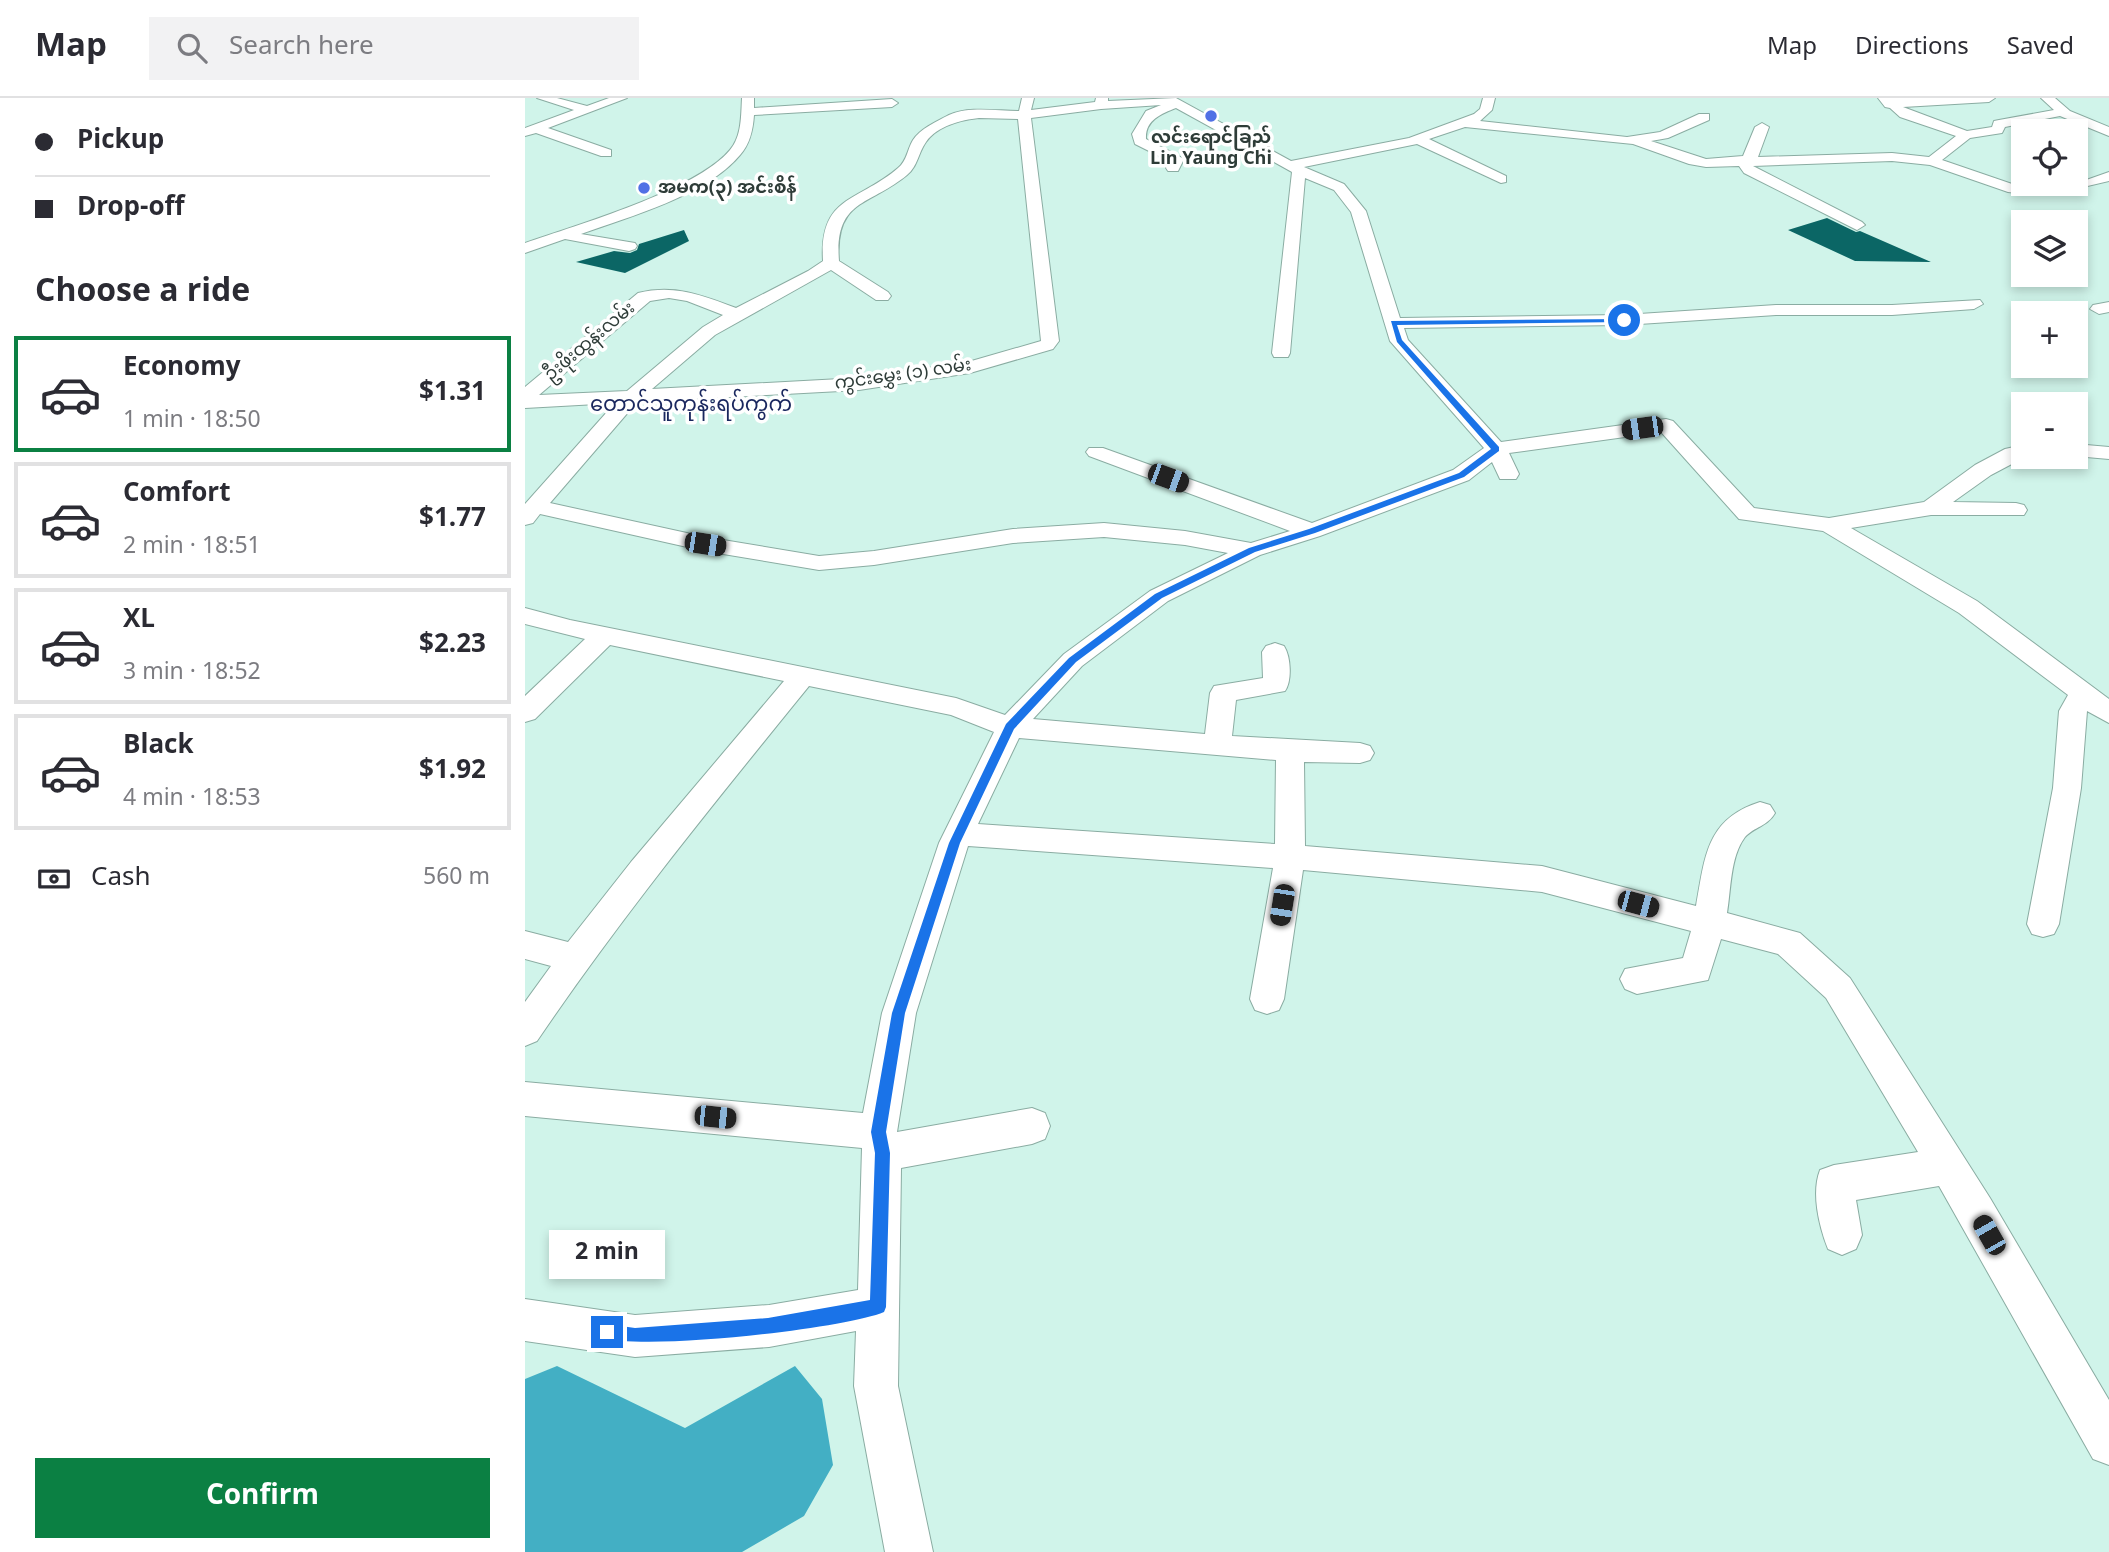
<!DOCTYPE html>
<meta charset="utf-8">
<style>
:root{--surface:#fff;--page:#f2f2f3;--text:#2b2b33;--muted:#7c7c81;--line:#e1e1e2;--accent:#0b8043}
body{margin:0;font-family:Georgia,"Noto Sans Myanmar",serif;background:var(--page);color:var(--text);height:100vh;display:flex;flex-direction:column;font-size:26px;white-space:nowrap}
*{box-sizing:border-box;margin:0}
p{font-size:23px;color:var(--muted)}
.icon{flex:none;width:38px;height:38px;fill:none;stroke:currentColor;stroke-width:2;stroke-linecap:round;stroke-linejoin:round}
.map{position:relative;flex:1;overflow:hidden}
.side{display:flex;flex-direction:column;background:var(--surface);width:525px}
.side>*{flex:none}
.top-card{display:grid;align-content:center;height:154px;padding:0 35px;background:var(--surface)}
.tools{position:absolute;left:1486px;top:21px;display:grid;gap:14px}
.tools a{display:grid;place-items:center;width:77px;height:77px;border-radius:0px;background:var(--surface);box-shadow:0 4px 10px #0003;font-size:35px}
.end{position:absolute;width:32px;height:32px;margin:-16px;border:9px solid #1a73e8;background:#fff;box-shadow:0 0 0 4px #fff}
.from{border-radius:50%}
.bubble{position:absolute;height:49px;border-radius:0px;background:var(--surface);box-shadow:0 4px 10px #0003;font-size:23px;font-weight:700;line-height:49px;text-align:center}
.car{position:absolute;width:21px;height:42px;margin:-21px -10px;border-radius:9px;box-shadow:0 0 5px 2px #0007;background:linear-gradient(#222 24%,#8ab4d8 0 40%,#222 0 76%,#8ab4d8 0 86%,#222 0)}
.top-card b{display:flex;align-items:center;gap:24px;height:66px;font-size:26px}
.top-card b+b{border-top:2px solid var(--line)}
.top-card i{width:18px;height:18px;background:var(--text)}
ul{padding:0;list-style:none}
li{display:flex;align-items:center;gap:21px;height:116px;margin:0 14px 10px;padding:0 21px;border:4px solid var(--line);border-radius:0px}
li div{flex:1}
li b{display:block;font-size:26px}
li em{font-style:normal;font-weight:700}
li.on{border-color:var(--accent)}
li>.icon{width:63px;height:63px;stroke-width:1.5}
h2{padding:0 35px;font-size:32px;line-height:84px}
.pay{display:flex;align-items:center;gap:18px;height:77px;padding:0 35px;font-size:26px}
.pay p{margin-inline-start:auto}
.primary-button{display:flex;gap:14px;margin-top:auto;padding:14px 35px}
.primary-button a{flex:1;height:80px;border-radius:0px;background:var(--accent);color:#fff;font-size:28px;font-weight:700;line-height:80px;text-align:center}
header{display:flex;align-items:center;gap:42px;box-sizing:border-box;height:98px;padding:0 35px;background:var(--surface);border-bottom:2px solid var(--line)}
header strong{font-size:33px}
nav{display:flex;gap:38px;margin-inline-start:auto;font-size:24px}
.search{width:490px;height:63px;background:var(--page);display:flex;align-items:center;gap:18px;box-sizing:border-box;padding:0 24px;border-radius:0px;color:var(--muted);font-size:26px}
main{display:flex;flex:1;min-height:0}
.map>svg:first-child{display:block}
.water{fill:#43afc4}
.building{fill:#0b6665}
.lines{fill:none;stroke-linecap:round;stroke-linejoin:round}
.minor-casing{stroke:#8aaca2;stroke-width:2}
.minor{fill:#fff;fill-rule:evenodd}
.route{fill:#1a73e8}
.poi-dot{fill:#5170e5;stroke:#fff;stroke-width:2.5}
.labels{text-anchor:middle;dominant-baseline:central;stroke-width:7;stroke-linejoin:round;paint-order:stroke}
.far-poi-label{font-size:18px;font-weight:bold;fill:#2e3c38;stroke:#fff}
.far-street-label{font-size:18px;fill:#2e3c38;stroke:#fff}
.far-quarter-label{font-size:21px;fill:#19275e;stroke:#fff}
</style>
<header>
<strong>Map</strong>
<div class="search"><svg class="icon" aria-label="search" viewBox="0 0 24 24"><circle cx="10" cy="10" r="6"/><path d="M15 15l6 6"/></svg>Search here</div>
<nav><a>Map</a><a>Directions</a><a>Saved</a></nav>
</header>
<main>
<section class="side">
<div class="top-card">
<b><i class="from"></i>Pickup</b>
<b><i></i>Drop-off</b>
</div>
<h2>Choose a ride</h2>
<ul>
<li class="on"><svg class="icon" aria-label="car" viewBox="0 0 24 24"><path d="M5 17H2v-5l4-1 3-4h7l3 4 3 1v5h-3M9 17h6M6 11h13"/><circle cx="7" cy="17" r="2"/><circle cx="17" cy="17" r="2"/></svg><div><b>Economy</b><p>1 min · 18:50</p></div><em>$1.31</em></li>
<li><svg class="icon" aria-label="car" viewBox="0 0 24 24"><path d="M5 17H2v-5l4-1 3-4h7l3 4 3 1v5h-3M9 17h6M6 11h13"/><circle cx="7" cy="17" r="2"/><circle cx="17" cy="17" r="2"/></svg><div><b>Comfort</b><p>2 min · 18:51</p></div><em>$1.77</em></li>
<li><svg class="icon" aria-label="car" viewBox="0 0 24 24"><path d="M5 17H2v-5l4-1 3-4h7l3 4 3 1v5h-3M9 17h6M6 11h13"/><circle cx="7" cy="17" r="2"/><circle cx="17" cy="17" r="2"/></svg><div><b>XL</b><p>3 min · 18:52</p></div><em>$2.23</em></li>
<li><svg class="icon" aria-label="car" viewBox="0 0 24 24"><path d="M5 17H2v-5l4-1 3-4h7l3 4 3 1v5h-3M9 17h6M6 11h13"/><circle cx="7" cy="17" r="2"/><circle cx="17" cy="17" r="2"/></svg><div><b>Black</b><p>4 min · 18:53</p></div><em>$1.92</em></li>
</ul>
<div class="pay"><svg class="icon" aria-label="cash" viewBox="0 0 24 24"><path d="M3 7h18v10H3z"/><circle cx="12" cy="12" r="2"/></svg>Cash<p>560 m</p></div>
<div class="primary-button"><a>Confirm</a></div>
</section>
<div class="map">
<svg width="1584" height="1454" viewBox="0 0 1584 1454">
<rect width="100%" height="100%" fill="#d0f4ea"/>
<path class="water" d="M32 1268 160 1330 270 1268 297 1301 308 1367 279 1418 217 1454H0V1281Z"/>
<g class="building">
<path d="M1302 120 1331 134 1335 133 1406 164 1330 163 1263 132Z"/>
<path d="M159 132 164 143 100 175 51 164 89 153 105 155 112 152 114 146Z"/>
</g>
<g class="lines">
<defs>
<g id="minor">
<path d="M12 0H32L62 8 84 0H102L23 30 86 52V58H76L11 35 0 38V30L49 12Z"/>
<path d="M217 0H229V10L367 1 373 5 367 9 229 17C228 32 225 46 215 57 182 97 104 119 56 136L110 145 112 148 110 151 104 153 40 141 0 155V145C52 127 172 92 205 52 217 38 216 17 217 0Z"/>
<path d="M497 0H509L506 12 570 4 571 0H583V3L651 0 766 63 884 40 949 16 955 11 958 0H970L967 12 955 23 1102 39 1135 34 1174 16H1184V22L1143 40 1126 43 1181 61 1218 58 1230 29 1237 25 1244 29 1233 59 1367 55 1404 59 1431 38 1375 19 1365 10 1360 9 1353 0H1470L1464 4 1378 9 1442 33 1467 29 1469 23 1474 22 1529 12 1516 0H1530L1545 13 1584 29V38L1535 18 1480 29 1477 35 1445 40 1417 62 1490 87 1550 86 1584 74V83L1537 94 1500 96 1483 94 1405 67 1367 63 1228 68 1337 124 1340 127 1332 132 1219 75 1214 68 1181 69 1164 66 1108 46 940 29 904 41 981 78V84L976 85 892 46 779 69 819 86 841 113 875 220 1099 217 1251 207H1367L1455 202 1458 206 1449 211 1367 217H1251L1099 227 879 230 883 242 976 344 1141 321 1148 323 1229 410 1304 420 1399 404 1450 367 1480 351 1498 347 1500 359 1466 377 1428 404 1491 405 1499 407 1502 412 1499 417H1406L1326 430 1452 503 1584 601V625L1562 613 1556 690 1534 826 1529 836 1518 839 1507 836 1502 826 1528 690 1534 613 1543 597 1434 515 1298 433 1214 421 1136 334 984 355 994 376 991 381H975L967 364 944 382 795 438 735 457 643 503 557 568 508 621 680 636 685 595 689 588 738 580 737 554 741 548 750 545 759 548C766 559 767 583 760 593L711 602 707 638 835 645 845 648 849 655 845 662 835 665 779 664 780 748 1017 768 1171 808C1180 759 1181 721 1235 704L1245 707 1250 715C1243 728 1229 729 1220 739 1205 759 1206 792 1202 815L1275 835 1325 880 1465 1100 1584 1302V1367L1568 1361 1414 1088 1331 1102 1337 1137 1331 1151 1317 1157 1303 1151C1294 1128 1286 1095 1295 1072L1309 1067 1393 1054 1301 900 1253 856 1196 841 1183 882 1112 896 1100 891 1095 881 1100 871 1158 860 1166 833 1017 794 778 772 759 901 754 912 742 916 730 912 725 901 748 770 443 748 391 915 372 1034 507 1010 520 1015 525 1028 520 1041 507 1046 376 1070 373 1288 408 1454H360L329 1288 331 1233 244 1249 110 1259 0 1243V1201L110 1217 244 1207 333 1192 337 1050 0 1018V984L338 1015 357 915 414 745 469 634 426 617 284 588C190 704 96 819 12 943L0 948V904L26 868 0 861V833L43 844 106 764 259 583 85 547 10 621 0 624V598L60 541 0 526V510L45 522 431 600 480 617 539 556 625 493 703 455 660 447 579 439 488 445 349 467 294 472 180 453 15 416 8 425 0 427V406L90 305 0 310V289L113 195C149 186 177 197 211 210L283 173 298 163C294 97 334 104 373 70 382 63 382 52 388 42 395 31 412 23 424 17 444 8 472 13 494 13ZM636 7 621 13 607 36 610 46 644 63 641 70 643 73H653L659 61 621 41C620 22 636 16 651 10L767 74 747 255 749 259H763L765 255 780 80 809 92 826 114 865 243 959 350 928 372 787 425 578 350H564L561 354 564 358 765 433 726 445 660 433 579 425 488 431 349 453 294 458 180 439 25 405 112 304 334 292 445 275 528 251 534 243 506 20 576 11ZM454 20 493 21 516 243 443 264 334 280 127 291 190 237 306 172 351 202H363L366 198 363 194 314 163C309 101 345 108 382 77 393 68 393 55 401 44 412 28 436 22 454 20ZM144 200 162 203 198 217 178 229 102 293 14 297 125 203ZM494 640 751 662 750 746 453 726Z"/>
<path d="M1584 204V214L1574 216 1565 211 1568 207Z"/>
<path d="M1550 346 1584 349V361L1550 358Z"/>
</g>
</defs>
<use href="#minor" class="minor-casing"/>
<use href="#minor" class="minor"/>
</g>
<path class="route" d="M1101 221 1099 224 872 227 877 242 974 349V353L939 379 790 435 730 454 637 500 551 564 489 631 435 745 380 915 361 1034 365 1055 361 1209 359 1214C319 1231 113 1254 77 1239L74 1234 77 1228 82 1226 110 1230 243 1220 345 1202 350 1055 346 1034 367 915 424 745 481 626 544 560 630 496 724 450 784 431 934 375 966 351 872 244 866 223Z"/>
<g class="poi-dot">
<circle cx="686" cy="18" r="7"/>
<circle cx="119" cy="90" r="7"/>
</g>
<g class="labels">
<g class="far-poi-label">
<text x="686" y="40">လင်းရောင်ခြည်<tspan x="686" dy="21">Lin Yaung Chi</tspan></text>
<text x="133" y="90" text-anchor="start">အမက(၃) အင်းစိန်</text>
</g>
<g class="far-street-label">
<text transform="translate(65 244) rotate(-40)">ဦးဖိုးထွန်းလမ်း</text>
<text transform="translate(378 277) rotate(-8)">ကွင်းမွှေး (၁) လမ်း</text>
</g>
<g class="far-quarter-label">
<text x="166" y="308">တောင်သူကုန်းရပ်ကွက်</text>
</g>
</g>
</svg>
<div class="tools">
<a><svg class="icon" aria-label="locate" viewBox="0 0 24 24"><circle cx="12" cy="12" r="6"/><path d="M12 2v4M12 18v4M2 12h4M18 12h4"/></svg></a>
<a><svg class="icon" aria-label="layers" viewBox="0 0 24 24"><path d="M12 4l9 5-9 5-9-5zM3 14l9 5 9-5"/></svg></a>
<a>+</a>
<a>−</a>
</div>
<i class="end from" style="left:1099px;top:222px"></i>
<i class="end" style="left:82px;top:1234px"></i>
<div class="bubble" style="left:24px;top:1132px;width:116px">2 min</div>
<i class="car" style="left:1117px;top:330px;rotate:262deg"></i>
<i class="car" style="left:643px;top:380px;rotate:110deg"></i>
<i class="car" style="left:180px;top:446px;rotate:99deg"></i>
<i class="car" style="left:1113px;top:806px;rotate:105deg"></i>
<i class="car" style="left:757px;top:807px;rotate:189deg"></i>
<i class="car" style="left:190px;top:1019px;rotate:96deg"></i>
<i class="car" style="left:1464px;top:1137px;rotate:330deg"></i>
</div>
</main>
